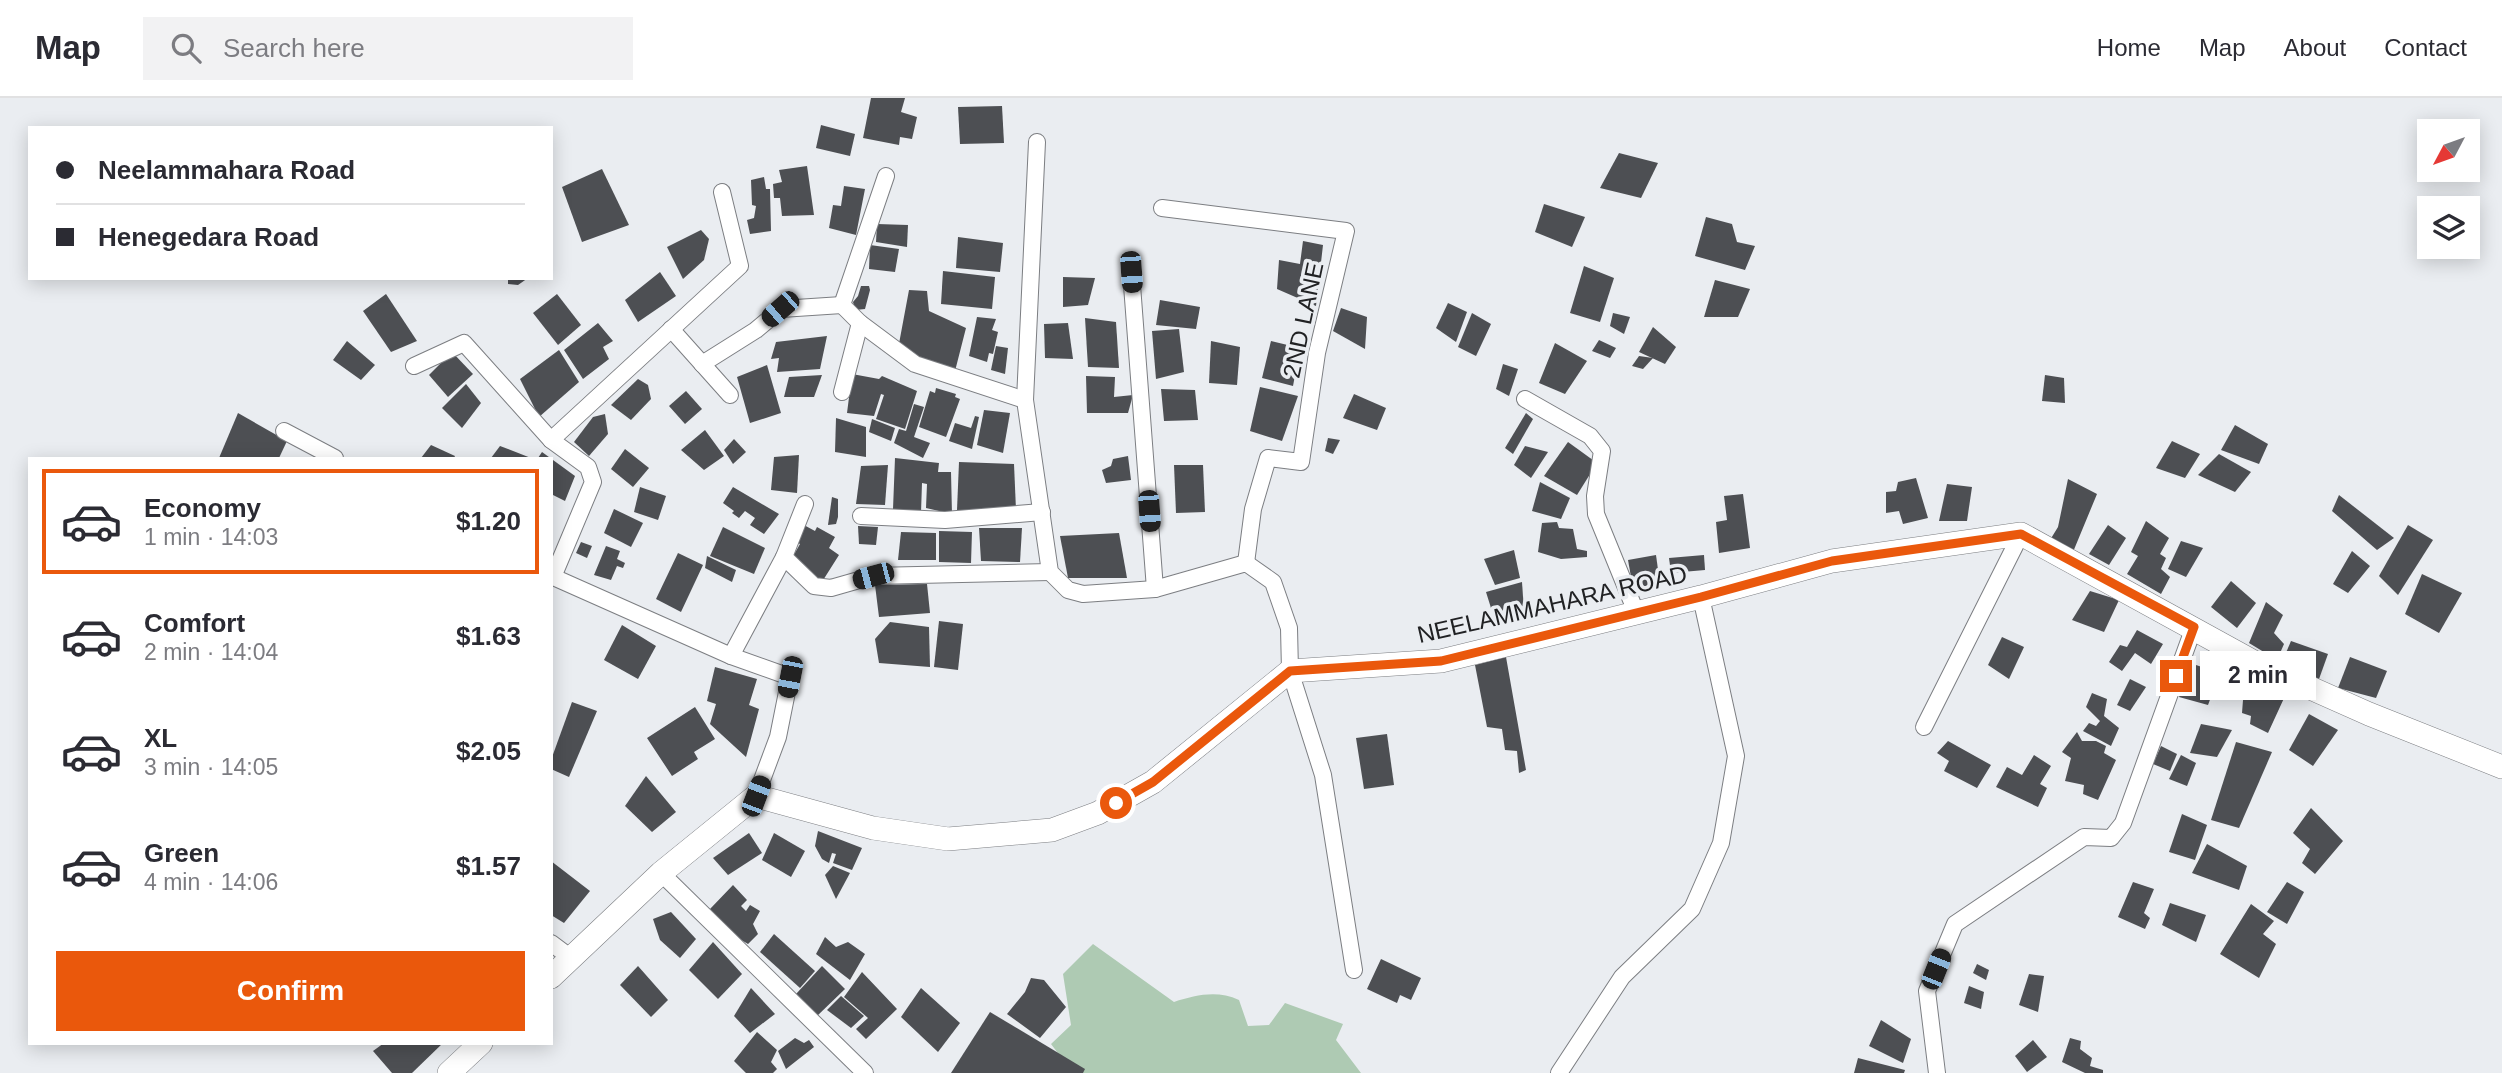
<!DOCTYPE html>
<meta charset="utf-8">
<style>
:root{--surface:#fff;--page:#f2f2f3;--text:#2b2b33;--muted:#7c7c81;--line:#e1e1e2;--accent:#ea580c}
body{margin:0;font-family:Arial,sans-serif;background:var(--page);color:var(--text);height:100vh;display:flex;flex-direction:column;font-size:26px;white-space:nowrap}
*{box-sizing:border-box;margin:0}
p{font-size:23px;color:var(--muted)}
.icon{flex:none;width:38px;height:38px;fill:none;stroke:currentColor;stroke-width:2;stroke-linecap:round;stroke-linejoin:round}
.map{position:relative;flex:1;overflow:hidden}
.side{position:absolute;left:28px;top:359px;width:525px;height:588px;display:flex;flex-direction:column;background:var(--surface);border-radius:0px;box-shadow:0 4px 18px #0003}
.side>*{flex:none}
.banner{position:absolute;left:28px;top:28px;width:525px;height:154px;border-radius:0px;box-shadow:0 4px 18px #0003;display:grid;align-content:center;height:154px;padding:0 28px;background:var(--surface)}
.needle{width:46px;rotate:229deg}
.tools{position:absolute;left:2417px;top:21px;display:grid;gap:14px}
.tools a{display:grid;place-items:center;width:63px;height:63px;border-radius:0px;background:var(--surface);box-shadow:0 4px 18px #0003;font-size:35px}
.end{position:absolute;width:32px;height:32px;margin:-16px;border:9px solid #ea580c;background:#fff;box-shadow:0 0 0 4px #fff}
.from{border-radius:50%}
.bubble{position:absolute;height:49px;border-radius:0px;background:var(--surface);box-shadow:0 4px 18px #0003;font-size:23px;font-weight:700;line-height:49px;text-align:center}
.car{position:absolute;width:21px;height:42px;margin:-21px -10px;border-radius:9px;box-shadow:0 0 5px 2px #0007;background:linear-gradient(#222 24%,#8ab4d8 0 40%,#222 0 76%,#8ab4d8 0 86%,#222 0)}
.banner b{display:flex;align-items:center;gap:24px;height:66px;font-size:26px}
.banner b+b{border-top:2px solid var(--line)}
.banner i{width:18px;height:18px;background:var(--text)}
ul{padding:12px 0 0;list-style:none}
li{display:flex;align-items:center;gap:21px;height:105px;margin:0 14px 10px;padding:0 14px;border:4px solid transparent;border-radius:0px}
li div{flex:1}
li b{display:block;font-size:26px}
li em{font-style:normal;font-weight:700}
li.active{border-color:var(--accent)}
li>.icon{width:63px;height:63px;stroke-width:1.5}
.primary-button{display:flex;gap:14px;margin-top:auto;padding:14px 28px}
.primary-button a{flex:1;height:80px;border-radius:0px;background:var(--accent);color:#fff;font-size:28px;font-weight:700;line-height:80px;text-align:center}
header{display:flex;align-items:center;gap:42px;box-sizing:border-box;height:98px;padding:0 35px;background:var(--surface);border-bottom:2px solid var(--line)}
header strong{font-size:33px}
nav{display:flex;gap:38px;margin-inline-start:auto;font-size:24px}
.search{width:490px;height:63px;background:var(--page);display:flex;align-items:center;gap:18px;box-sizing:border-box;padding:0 24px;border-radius:0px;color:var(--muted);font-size:26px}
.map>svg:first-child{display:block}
.green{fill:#aecab3}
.building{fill:#4d4f53}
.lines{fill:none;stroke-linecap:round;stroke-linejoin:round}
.street-casing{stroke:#7c7e82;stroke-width:18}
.secondary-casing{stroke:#7c7e82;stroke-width:24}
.street{stroke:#fff;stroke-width:16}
.secondary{stroke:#fff;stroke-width:23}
.route{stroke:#ea580c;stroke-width:9}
.labels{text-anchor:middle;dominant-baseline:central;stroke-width:7;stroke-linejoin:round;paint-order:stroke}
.street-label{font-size:24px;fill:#212224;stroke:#eaedf1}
</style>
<header>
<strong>Map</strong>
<div class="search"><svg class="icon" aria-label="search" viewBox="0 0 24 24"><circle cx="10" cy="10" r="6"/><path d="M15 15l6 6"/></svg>Search here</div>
<nav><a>Home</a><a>Map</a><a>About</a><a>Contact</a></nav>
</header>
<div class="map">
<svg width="2502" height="975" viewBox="0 0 2502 975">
<rect width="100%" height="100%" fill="#eaedf1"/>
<path class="green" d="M1093 846 1174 904C1196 897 1217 892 1239 902L1248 928 1269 927 1285 905 1343 926 1336 942 1361 975H1073L1051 946 1071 927 1063 876Z"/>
<g class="building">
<path d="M871 0H905L901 14 917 19 912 41 900 39 899 47 863 40Z"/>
<path d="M1002 8 1004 45 960 46 958 9Z"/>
<path d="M821 27 855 36 850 58 816 50Z"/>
<path d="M1619 55 1658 65 1641 100 1600 90Z"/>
<path d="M807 68 814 117 782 118 780 100H774L773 86 782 84 779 72Z"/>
<path d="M602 71 629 127 582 144 562 89Z"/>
<path d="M764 79 766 91H770L771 133 750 136 747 122 754 120 756 108 752 107 751 82Z"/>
<path d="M844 88 865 91 856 137 829 130 833 107 841 108Z"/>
<path d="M1544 106 1585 119 1572 149 1535 134Z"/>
<path d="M1706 119 1732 126 1737 144 1755 148 1745 172 1695 158Z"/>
<path d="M877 126 908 127 907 149 876 144Z"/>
<path d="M701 132 709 141 704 162 683 181 667 149Z"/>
<path d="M958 139 1003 145 1000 174 956 170Z"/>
<path d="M1303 143 1323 147 1316 208 1277 191 1279 162 1300 166Z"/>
<path d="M870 147 899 151 895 174 869 171Z"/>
<path d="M1584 168 1614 180 1600 224 1570 215Z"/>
<path d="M943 173 995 179 992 211 941 206Z"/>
<path d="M660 174 676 198 638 224 625 202Z"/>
<path d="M1063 179 1095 180 1088 207 1063 209Z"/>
<path d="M508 180H528L518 187 508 186Z"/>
<path d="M1715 182 1750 191 1738 219H1704Z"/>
<path d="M861 188H869L870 192 865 211 855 212 853 204 858 198Z"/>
<path d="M909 192 927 193 929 213 966 230 954 277 898 251Z"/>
<path d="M386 196 417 243 391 254 363 213Z"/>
<path d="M557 196 581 227 558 247 533 215Z"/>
<path d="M1160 202 1200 209 1196 231 1156 227Z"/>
<path d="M1448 205 1467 214 1456 244 1436 230Z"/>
<path d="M1341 210 1367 219 1365 251 1333 233Z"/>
<path d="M1472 215 1491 226 1476 258 1458 249Z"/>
<path d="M1613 215 1630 219 1624 236 1610 228Z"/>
<path d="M977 219 996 221 992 232 998 234 993 256 989 255 987 264 969 258Z"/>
<path d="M1085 220 1116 224 1119 270 1088 269Z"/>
<path d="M598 225 613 243 603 249 609 261 583 281 564 252Z"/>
<path d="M1068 225 1073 261 1045 260 1044 226Z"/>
<path d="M1653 229 1676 249 1665 266 1639 254Z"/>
<path d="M1179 231 1184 274 1156 281 1152 233Z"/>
<path d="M827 238 820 271 777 274 779 260 771 261 776 244Z"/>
<path d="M1599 242 1616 250 1610 260 1592 253Z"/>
<path d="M347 243 375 267 361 282 333 262Z"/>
<path d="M1211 243 1240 249 1237 287 1209 285Z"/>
<path d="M1271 243 1300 250 1293 288 1262 280Z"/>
<path d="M1555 245 1587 263 1565 296 1539 285Z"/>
<path d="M996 248 1008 250 1005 276 991 272Z"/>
<path d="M559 252 579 284 539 319 520 281Z"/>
<path d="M452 254 473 276 448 299 429 277Z"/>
<path d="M1639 258 1653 260 1643 271 1632 268Z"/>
<path d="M1503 266 1518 271 1509 298 1496 291Z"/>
<path d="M767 267 781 315 750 325 737 279Z"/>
<path d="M852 276 879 281 882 278 917 293 905 331 876 321 884 297 881 296 874 318 847 315Z"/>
<path d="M822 277 814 299H784L789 279Z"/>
<path d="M2045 277 2064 280 2065 305 2042 303Z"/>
<path d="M1086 278 1115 279 1114 299 1133 297 1128 315H1087Z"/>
<path d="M638 281 648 287 651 301 631 322 611 307Z"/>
<path d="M466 286 481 305 462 330 442 310Z"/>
<path d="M1260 289 1298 298 1282 343 1250 333Z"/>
<path d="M936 290 956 296 955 299 960 301 946 339 919 329 930 293 935 295Z"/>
<path d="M1161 291 1195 292 1198 322 1164 323Z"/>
<path d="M686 293 702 311 685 326 669 308Z"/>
<path d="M1354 296 1386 310 1377 332 1343 320Z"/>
<path d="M914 306 924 309 914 339 930 345 923 360 894 345 899 331 906 333Z"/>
<path d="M984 312 1010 315 1003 355 977 347Z"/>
<path d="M238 315 287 343 279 360H219Z"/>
<path d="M1526 315 1533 321 1513 356 1505 350Z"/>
<path d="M605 316 608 336 589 358 574 344 593 319Z"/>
<path d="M975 318 979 319 972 351 949 343 955 325 971 330Z"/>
<path d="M836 320 866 329V359L835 354Z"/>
<path d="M872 321 895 330 891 343 869 334Z"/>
<path d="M2235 327 2268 346 2259 366 2221 352Z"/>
<path d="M705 332 724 358 704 372 681 352Z"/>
<path d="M1328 340 1340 342 1333 356 1325 353Z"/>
<path d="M734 341 746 354 733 366 724 352Z"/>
<path d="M2172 343 2200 356 2185 380 2156 370Z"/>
<path d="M1568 344 1597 365 1577 397 1544 378Z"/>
<path d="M431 347 455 358 454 360H421Z"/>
<path d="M500 348 531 360H491Z"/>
<path d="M1525 348 1548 354 1531 380 1514 367Z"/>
<path d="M625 351 649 370 633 389 611 371Z"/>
<path d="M542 354 575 378 565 403 551 396V360H538Z"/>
<path d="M2219 356 2251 374 2235 394 2198 377Z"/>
<path d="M799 357 797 395 771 392 774 359Z"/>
<path d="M1128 358 1131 382 1106 385 1102 372 1111 368 1113 361Z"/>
<path d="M895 360 939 365 938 374H951L952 416 926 410 927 386 922 385 921 415 893 411Z"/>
<path d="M959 364 1014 366 1016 412H957Z"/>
<path d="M888 367 885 407 856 406 861 368Z"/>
<path d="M1174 367H1203L1205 414 1176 415Z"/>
<path d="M1916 380 1928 420 1903 426 1899 413 1886 415V394L1896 393 1898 384Z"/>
<path d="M2068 381 2097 396 2073 454 2050 442 2058 429Z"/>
<path d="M1540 384 1570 400 1561 421 1532 413Z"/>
<path d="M1947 386 1972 389 1967 423H1939Z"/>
<path d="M640 389 666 398 658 422 634 414Z"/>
<path d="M733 389 779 416 764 436 750 427 755 420 745 413 739 420 732 415 734 413 723 405Z"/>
<path d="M1743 396 1750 450 1719 455 1716 424 1727 422 1724 398Z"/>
<path d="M2339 397 2394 440 2377 452 2332 413Z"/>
<path d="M832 399 838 401V419L836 426 828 427Z"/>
<path d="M614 411 643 425 631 449 604 435Z"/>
<path d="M2146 423 2169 440 2160 456 2166 460 2161 471 2170 479 2161 496 2127 476 2138 458 2131 454Z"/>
<path d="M1557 424 1559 430 1573 431 1577 451 1587 453V459L1561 461 1538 454 1542 425Z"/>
<path d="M802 426 815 433 817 429 835 439 829 450 839 457 820 487 802 476 806 469 792 460 800 446 792 441Z"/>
<path d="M2108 427 2126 440 2109 467 2089 456Z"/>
<path d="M2408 427 2433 442 2398 497 2379 478Z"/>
<path d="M858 428 878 429 876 447 859 446Z"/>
<path d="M723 429 765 450 754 476 710 458Z"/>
<path d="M979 430H1022L1020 464 981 463Z"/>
<path d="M939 433 972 434 971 465 939 464Z"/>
<path d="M901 434 936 435V462H898Z"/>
<path d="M1119 435 1127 480H1068L1060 438Z"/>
<path d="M2181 443 2203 450 2186 479 2168 471Z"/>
<path d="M581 444 592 448 587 460 576 455Z"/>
<path d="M606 448 620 453 617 461 625 465 623 470 617 468 611 482 594 477Z"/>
<path d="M1514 452 1520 480 1495 487 1484 461Z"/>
<path d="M2352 453 2370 468 2348 495 2333 486Z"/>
<path d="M678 455 703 467 681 514 656 501Z"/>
<path d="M1656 457 1660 486 1633 490 1628 462Z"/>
<path d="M1704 457 1705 472 1671 475 1669 460Z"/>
<path d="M707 458 736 472 732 484 705 470Z"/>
<path d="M2422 476 2462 495 2439 535 2405 516Z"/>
<path d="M2231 483 2256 505 2237 530 2211 509Z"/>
<path d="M1522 484 1524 513 1495 523 1486 494Z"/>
<path d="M927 486 930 515 879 519 875 487Z"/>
<path d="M2090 493 2119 502 2104 534 2072 522Z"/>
<path d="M2266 504 2283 517 2274 535 2284 546 2277 562 2249 545Z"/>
<path d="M939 523 963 526 958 572 934 569Z"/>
<path d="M890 524 929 529 930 569 879 565 875 541Z"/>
<path d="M622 527 656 548 638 581 604 562Z"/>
<path d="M2137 532 2163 546 2151 566 2135 555 2122 573 2109 564 2120 547 2127 549Z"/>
<path d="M2002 539 2024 549 2009 581 1988 567Z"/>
<path d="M2291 543 2328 556 2319 581 2282 564Z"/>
<path d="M1506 559 1526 672 1519 675 1517 653 1505 652 1502 631 1487 629 1475 567Z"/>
<path d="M2350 559 2387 573 2376 600 2338 590Z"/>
<path d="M2193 566 2220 575 2208 607 2179 599Z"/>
<path d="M715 569 757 581 749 607 759 611 746 659 710 626 716 606 707 603Z"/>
<path d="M2130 581 2146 589 2130 613 2117 607Z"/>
<path d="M2092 595 2107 601 2104 618 2119 630 2111 648 2083 633 2089 625 2096 628 2100 623 2086 609Z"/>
<path d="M2251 595 2285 598 2268 635 2250 626 2251 618 2242 615 2243 602H2249Z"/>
<path d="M572 604 597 613 569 679 551 671V662Z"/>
<path d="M695 609 715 641 694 654 698 661 672 678 647 640Z"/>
<path d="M2309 616 2338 632 2313 668 2289 652Z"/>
<path d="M2201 626 2232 632 2217 659 2190 655Z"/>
<path d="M2077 634 2082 643H2096L2106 648 2104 655 2116 662 2098 702 2083 696 2084 687 2065 683 2071 660 2062 654Z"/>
<path d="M1387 636 1394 687 1364 691 1356 640Z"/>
<path d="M1948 643 1991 667 1977 690 1944 673 1949 663 1937 655Z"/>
<path d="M2236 644 2272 654 2239 730 2211 722Z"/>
<path d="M2161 648 2177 656 2170 673 2153 666Z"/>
<path d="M2034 657 2051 668 2040 686 2047 690 2038 709 1996 689 2007 669 2022 677Z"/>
<path d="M2181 657 2196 665 2187 688 2169 681Z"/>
<path d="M646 678 676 714 652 734 625 708Z"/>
<path d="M2311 710 2343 743 2315 776 2302 765 2310 751 2293 735Z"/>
<path d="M2182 716 2207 727 2195 762 2169 754Z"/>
<path d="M818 733 862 750 852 772 833 765 836 756 832 755 829 765 822 761 815 748Z"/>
<path d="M749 735 762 755 728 777 713 760Z"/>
<path d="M774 735 805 753 791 779 762 762Z"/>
<path d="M2207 746 2247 768 2239 792 2192 775Z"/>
<path d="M551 763 590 793 564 825 551 817Z"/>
<path d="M833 768 850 775 836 801 825 777Z"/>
<path d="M2133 784 2154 791 2144 815 2150 820 2145 831 2118 819Z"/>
<path d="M2287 784 2304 794 2287 826 2267 814Z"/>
<path d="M733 787 747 802 741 808 746 813 750 807 760 813 753 826 758 836 748 846 733 837 710 811Z"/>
<path d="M2170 805 2206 817 2196 844 2162 827Z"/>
<path d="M2251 806 2274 823 2263 836 2276 846 2259 880 2220 856Z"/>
<path d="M671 814 696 841 680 860 660 842 653 821Z"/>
<path d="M774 836 815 873 800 890 760 854Z"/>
<path d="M825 839 836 849 848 844 865 856 850 882 816 856Z"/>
<path d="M713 844 742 876 718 901 689 872Z"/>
<path d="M1381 861 1421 880 1411 902 1400 897 1397 905 1367 891Z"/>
<path d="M1977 866 1989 872 1986 882 1973 875Z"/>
<path d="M638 868 668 902 651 919 620 887Z"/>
<path d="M822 868 845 891 816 919 796 896Z"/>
<path d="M862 874 897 911 866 941 856 931 868 920 844 899Z"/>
<path d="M2029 876 2044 878 2038 914 2019 907Z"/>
<path d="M1031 880 1044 882 1066 909 1040 940 1007 916 1025 894Z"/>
<path d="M1969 888 1984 894 1981 911 1964 905Z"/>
<path d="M751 890 775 916 750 935 734 918Z"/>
<path d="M921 890 960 925 938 954 901 919Z"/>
<path d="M841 898 864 918 851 930 827 912Z"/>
<path d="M990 914 1085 971 1083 975H951Z"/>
<path d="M1881 922 1911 941 1903 965 1869 948Z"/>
<path d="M757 934 777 952 771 964 777 971 773 975H746L734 963Z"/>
<path d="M795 940 804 945 809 942 814 949 786 971 778 953Z"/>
<path d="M2070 940 2081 943 2080 951 2092 960 2090 968 2103 972V975H2085L2062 964Z"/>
<path d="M2033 942 2047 959 2027 974 2015 958Z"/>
<path d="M384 945H443L412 975H392L373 953Z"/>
<path d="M1858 960 1905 972 1904 975H1854Z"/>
</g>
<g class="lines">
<defs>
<g id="street">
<path d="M1037 44 1025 302 1050 474 1068 492 1083 496 1155 491 1246 465 1273 484 1289 530 1290 573 1323 677 1354 872"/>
<path d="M1162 110 1346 133 1317 255 1301 364 1268 360 1253 411 1246 465"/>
<path d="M1131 174 1155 491"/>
<path d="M860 225 915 266 1025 302"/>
<path d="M671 231 730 297"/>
<path d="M702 266 756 232 781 211 842 207"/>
<path d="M414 268 464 245 551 342 588 369 593 384 553 479"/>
<path d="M842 294 860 225 842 207 886 78"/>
<path d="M1525 301 1590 338 1602 353 1595 398 1596 416 1636 514"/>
<path d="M284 333 335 360"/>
<path d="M551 342 740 168 722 94"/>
<path d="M861 418 945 422 1042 414"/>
<path d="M784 459 814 488 831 490 873 478 1050 474"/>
<path d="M551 478 731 558 790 579 778 639 756 698"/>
<path d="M731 558 784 459 805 406"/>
<path d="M1924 629 2021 436"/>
<path d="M661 775 865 975"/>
<path d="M551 845 571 860"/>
<path d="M1559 975 1622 879 1692 811 1721 745 1736 658 1701 499"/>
<path d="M1937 975 1927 893 1955 826 2084 739 2111 740 2123 725 2194 529"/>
</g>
<g id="secondary">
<path d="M551 879 661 775 756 698 873 730 948 741 1052 732 1098 715 1153 684 1290 573 1441 563 1701 499 1832 463 2021 436 2263 569 2369 616 2502 669"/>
<path d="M449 975 481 945"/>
</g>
</defs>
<use href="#street" class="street-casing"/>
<use href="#secondary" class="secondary-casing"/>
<use href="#street" class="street"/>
<use href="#secondary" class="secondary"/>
</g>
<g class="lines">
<path class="route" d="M1116 705 1153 684 1290 573 1441 563 1701 499 1832 463 2021 436 2194 529 2176 578"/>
</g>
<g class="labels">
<g class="street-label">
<text transform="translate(1303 222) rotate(-78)">2ND LANE</text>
<text transform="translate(1552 506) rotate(-13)">NEELAMMAHARA ROAD</text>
</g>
</g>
</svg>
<div class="tools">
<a><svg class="needle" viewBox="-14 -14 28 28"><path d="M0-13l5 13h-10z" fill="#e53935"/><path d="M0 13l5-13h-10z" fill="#7c7c81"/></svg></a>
<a><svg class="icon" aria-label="layers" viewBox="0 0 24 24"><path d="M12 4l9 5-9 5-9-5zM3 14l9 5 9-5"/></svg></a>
</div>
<i class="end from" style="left:1116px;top:705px"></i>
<i class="end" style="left:2176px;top:578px"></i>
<div class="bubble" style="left:2200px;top:553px;width:116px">2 min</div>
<i class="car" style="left:1131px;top:174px;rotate:176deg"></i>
<i class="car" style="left:780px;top:211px;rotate:229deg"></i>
<i class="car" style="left:1149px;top:413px;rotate:176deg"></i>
<i class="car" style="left:873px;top:478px;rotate:255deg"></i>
<i class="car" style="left:790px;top:579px;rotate:191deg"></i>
<i class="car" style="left:756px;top:698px;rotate:21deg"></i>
<i class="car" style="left:1936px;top:871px;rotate:22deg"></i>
<div class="banner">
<b><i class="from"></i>Neelammahara Road</b>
<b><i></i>Henegedara Road</b>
</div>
<section class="side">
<ul>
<li class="active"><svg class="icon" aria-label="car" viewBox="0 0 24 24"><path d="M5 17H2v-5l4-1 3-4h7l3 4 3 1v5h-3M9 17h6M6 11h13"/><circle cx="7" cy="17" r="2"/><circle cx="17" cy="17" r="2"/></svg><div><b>Economy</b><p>1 min · 14:03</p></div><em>$1.20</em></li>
<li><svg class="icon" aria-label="car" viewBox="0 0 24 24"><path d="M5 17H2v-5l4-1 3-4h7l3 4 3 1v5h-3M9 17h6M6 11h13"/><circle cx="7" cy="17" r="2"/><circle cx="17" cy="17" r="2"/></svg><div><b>Comfort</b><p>2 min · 14:04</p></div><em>$1.63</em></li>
<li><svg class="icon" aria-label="car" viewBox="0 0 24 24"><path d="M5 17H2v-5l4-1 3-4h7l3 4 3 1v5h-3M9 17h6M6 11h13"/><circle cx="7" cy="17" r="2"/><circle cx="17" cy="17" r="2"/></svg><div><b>XL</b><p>3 min · 14:05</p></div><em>$2.05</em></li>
<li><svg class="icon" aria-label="car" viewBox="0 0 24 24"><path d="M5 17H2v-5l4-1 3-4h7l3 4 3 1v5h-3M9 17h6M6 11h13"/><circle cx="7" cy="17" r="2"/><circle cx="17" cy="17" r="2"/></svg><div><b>Green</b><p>4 min · 14:06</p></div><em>$1.57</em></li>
</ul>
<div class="primary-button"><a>Confirm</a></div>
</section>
</div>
